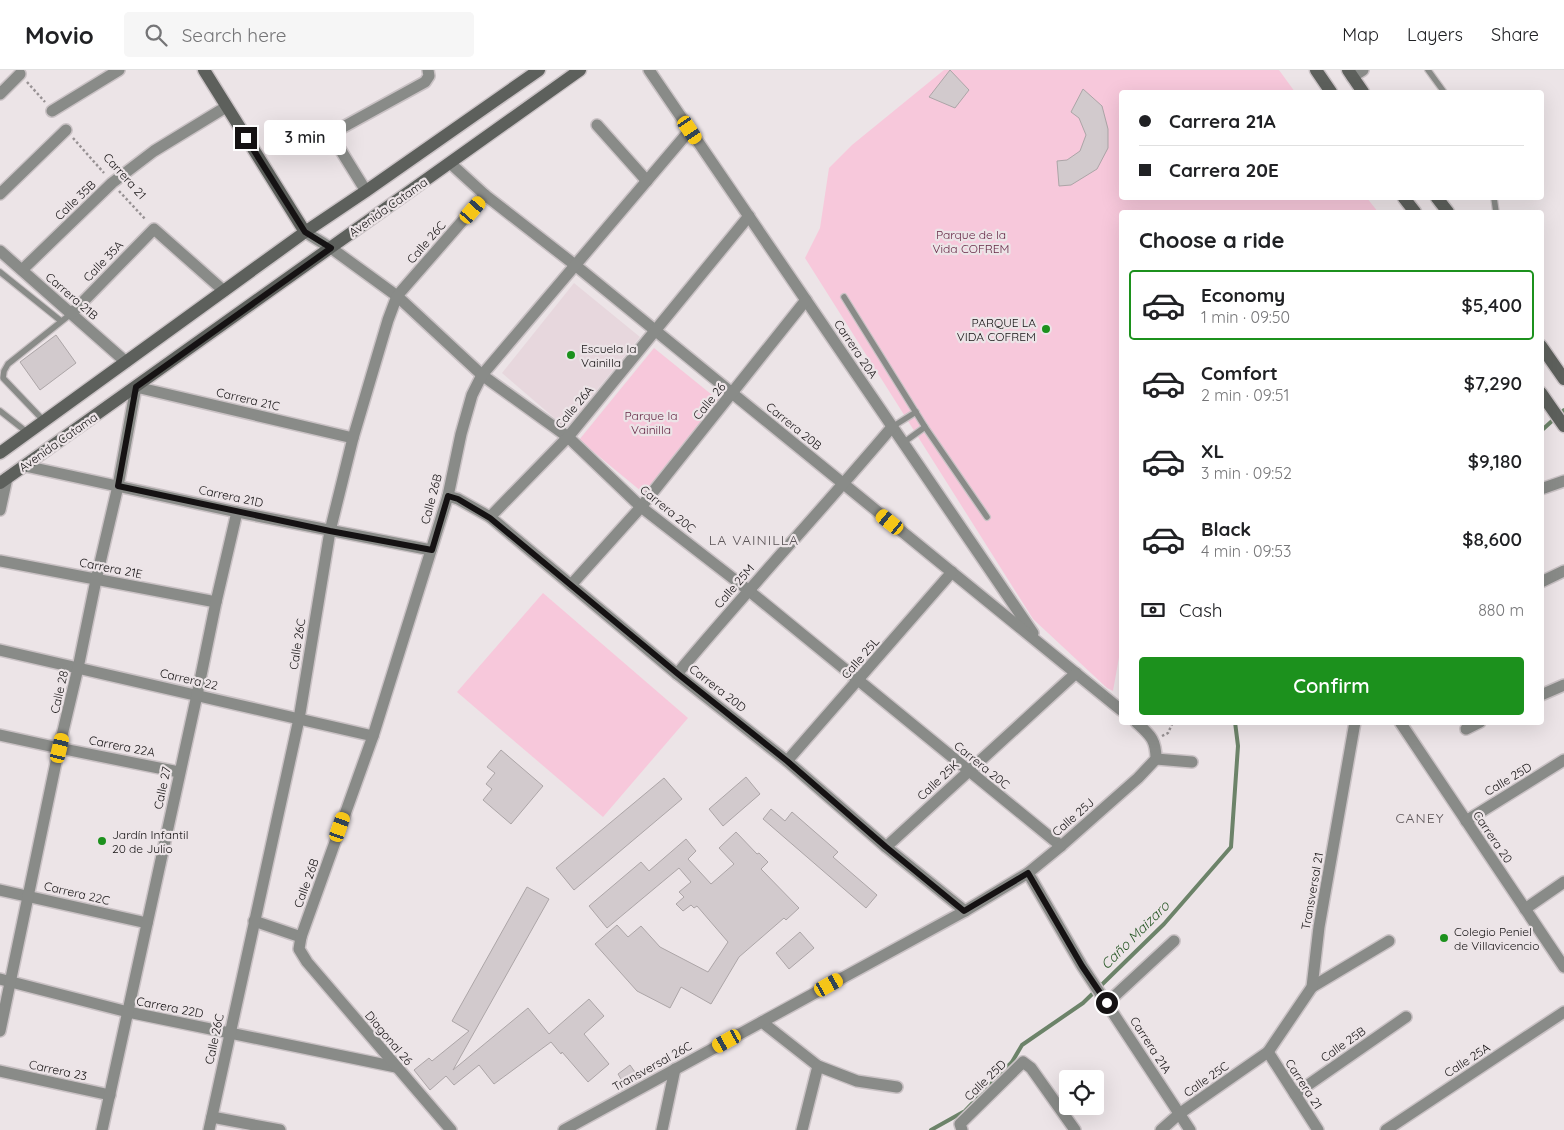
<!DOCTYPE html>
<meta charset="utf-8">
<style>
:root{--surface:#fff;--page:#f6f6f6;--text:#202124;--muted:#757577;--line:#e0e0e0;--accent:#1c911d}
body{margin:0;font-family:Quicksand,sans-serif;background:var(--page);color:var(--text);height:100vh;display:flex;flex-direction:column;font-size:19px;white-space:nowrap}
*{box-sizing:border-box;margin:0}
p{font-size:16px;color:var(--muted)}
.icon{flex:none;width:28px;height:28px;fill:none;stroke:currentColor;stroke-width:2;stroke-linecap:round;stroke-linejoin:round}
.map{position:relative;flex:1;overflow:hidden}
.drawer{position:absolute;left:1119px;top:140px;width:425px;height:515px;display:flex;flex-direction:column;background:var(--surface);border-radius:5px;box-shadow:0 5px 20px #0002}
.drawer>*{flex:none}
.hud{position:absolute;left:1119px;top:20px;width:425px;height:110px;border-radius:5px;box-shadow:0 5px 20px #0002;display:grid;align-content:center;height:110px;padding:0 20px;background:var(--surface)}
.fabs{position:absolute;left:1059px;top:1000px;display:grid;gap:10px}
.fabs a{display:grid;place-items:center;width:45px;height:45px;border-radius:5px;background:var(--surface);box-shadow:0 5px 20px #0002;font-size:25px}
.end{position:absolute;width:22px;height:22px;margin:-11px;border:6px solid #151213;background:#fff;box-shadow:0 0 0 2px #fff}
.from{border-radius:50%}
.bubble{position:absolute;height:35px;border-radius:5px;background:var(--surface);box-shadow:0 5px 20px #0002;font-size:16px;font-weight:600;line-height:35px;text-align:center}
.car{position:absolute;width:15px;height:30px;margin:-15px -8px;border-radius:6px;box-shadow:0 0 4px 1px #0007;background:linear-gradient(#f5c518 24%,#345 0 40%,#f5c518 0 76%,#345 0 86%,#f5c518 0)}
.hud b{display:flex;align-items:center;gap:18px;height:48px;font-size:19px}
.hud b+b{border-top:1px solid var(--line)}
.hud i{width:12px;height:12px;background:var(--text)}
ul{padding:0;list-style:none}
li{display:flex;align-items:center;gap:15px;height:70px;margin:0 10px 8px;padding:0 10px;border:2px solid transparent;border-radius:5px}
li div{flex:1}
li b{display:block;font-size:19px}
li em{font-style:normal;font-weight:600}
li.current{border-color:var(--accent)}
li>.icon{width:45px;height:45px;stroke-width:1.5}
h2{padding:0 20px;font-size:22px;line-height:60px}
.pay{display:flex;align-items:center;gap:12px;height:55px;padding:0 20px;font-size:19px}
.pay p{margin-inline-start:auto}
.primary-button{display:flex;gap:10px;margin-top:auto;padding:10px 20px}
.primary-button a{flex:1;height:58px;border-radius:5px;background:var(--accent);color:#fff;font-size:20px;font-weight:600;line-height:58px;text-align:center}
header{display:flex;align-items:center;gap:30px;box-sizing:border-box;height:70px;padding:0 25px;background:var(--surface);border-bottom:1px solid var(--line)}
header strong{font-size:24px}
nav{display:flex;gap:28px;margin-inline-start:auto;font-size:18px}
.search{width:350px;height:45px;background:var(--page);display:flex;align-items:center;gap:12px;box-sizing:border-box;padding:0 18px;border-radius:5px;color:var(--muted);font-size:19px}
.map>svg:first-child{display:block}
.built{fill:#e7d7dd}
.green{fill:#f7c8db}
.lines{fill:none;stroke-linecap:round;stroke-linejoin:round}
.stream{stroke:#6c8369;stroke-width:4}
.building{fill:#d2cacd;stroke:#aca5a7}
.lane-casing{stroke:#cac2c5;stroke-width:8}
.street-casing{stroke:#cac2c5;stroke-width:14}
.secondary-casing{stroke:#cac2c5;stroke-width:15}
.path{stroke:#989294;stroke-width:2.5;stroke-dasharray:2.5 2.5;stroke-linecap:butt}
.lane{stroke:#898b88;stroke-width:5.5}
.street{stroke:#898b88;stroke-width:11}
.secondary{stroke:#5d605c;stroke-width:12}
.route{stroke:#151213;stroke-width:6}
.poi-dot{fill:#1c911d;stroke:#ece4e7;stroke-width:2}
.labels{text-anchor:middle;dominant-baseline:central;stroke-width:4.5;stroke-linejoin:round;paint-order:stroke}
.street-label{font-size:12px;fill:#151213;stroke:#ece4e7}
.park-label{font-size:12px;fill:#652946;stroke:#ece4e7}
.poi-label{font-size:12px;fill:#151213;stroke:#ece4e7;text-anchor:start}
.neighbourhood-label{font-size:14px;letter-spacing:1px;fill:#5b5457;stroke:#ece4e7}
.water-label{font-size:14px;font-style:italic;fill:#275725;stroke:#ece4e7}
</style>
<header>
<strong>Movio</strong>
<div class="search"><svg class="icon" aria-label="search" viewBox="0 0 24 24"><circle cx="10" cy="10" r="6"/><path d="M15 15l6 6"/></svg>Search here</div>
<nav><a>Map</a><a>Layers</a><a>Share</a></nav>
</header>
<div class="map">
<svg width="1564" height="1060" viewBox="0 0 1564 1060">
<rect width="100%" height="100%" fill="#ece4e7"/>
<path class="built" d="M574 213 640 267 566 358 502 303Z"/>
<g class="green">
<path d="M944 0H1279L1295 22H1121V128H1367L1378 142H1121V576L1113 621 1107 618 1033 549 805 188 820 158 829 98 852 75Z"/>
<path d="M654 278 722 333 647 426 579 370Z"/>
<path d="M543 523 688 648 603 747 457 622Z"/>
</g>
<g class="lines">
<g class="stream">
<path d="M1541 361 1564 340"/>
<path d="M931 1060 965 1041 1012 992 1022 975 1083 933 1164 854 1231 777 1238 676 1235 652"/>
</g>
</g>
<g class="building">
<path d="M950 0 969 20 955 38 929 27Z"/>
<path d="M1083 19 1102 36 1108 59V78L1097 99 1071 115 1059 116 1057 91 1067 90 1080 81 1086 65 1079 48 1071 42Z"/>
<path d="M56 265 76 293 40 320 20 292Z"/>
<path d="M501 680 543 716 511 754 483 730 492 719 486 714 495 703 487 697Z"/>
<path d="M746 707 760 724 723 756 709 739Z"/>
<path d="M664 708 682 729 574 820 556 798Z"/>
<path d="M771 739 785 751 792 742 838 782 833 787 877 825 866 838 763 749Z"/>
<path d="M736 762 757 784 759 783 768 792 761 799 799 838 786 850 784 848 739 887 711 934 681 917 670 938 637 921 595 874 617 855 628 867 641 856 660 877 708 902 728 872 697 836 694 838 691 835 683 841 676 834 684 827 679 822 691 812 679 798 607 858 589 836 641 792 649 801 686 769 696 781 688 789 711 814 734 794 719 778Z"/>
<path d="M527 817 549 829 453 1000 528 938 549 964 589 929 604 946 584 964 609 994 588 1012 562 982 561 984 551 972 494 1014 479 995 454 1015 446 1006 430 1020 414 1000 429 988 432 991 469 961 452 951Z"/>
<path d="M800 862 814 878 789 899 776 883Z"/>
<path d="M630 995 637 1005 624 1014 618 1004Z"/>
</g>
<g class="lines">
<defs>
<g id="lane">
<path d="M1428 0 1444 22"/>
<path d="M1494 128 1496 142"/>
<path d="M0 202 61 251"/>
<path d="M844 227 925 357 987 447"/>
<path d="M0 341 28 363"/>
<path d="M44 351 3 308 4 301 8 294 72 243"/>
<path d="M892 357 916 342"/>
<path d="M903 373 925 357"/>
</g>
<g id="street">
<path d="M649 0 1033 563"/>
<path d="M1352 7 1363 0"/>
<path d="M0 24 20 4"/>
<path d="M52 41 119 0"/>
<path d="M597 55 647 111"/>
<path d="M450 93 485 125 575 195 1121 640"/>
<path d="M366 121 335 71 334 65 336 61 425 12 429 6 428 0"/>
<path d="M0 124 66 60"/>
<path d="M305 162 331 178 397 226 482 305 568 367 641 437 748 520 1061 776"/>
<path d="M0 181 126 292"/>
<path d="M22 200 112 113 154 81 226 37"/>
<path d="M72 243 154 159 224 221"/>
<path d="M25 396 237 442 431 480"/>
<path d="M1541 419 1564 411"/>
<path d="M448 426 458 429 490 447 677 604 787 691 886 777 965 841"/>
<path d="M0 440 7 408"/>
<path d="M490 447 568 367 749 146"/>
<path d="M0 491 216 532"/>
<path d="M1541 512 1564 501"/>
<path d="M571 515 641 437 806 230"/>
<path d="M0 580 373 666"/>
<path d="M677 604C747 520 822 440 892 357"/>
<path d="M1541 625 1564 615"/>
<path d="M1400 652 1564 897"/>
<path d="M1466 659 1480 652"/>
<path d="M0 665 59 678 179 702"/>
<path d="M1156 689 1192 692"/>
<path d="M787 691 952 502"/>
<path d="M1466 751 1564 690"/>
<path d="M886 777 1076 603"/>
<path d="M1028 803 1082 896 1190 1060"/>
<path d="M0 820 147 853"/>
<path d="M1525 839 1564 812"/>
<path d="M254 851 301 867"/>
<path d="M0 909 128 942 396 997"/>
<path d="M1312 917 1389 871"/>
<path d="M1107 933 1174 871"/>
<path d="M762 952 818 996 857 1011 897 1017"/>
<path d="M0 961 59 678 78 598 96 510 118 416 136 317 353 368"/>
<path d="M1268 982 1318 1060"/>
<path d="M0 1001 110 1025"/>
<path d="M1295 1024 1406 947"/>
<path d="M212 1047 280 1060"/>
<path d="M102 1060 197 625 216 532 237 442"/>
<path d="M209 1060 299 649 330 461 353 368 388 250 397 226 485 125"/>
<path d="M451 1060 307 892 299 879 301 867 373 666 448 426 461 364 472 325 482 305 690 60"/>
<path d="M564 1060 965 841 1028 803 1061 776 1138 708 1156 689C1156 669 1150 665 1136 652"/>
<path d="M662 1060 675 999"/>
<path d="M802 1060 818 996"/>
<path d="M962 1060 960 1054 1023 992 1031 998 1075 1060"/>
<path d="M1161 1060 1179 1044 1268 982 1312 917 1319 857 1355 652"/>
<path d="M1386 1060 1564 942"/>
</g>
<g id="secondary">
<path d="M204 0 305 162"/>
<path d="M1316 0 1331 22"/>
<path d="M1348 0 1363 22"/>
<path d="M1404 128 1415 142"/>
<path d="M1437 128 1448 142"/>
<path d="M1541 276 1564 309"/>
<path d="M1541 323 1564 356"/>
<path d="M0 383 305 162 366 121 539 0"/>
<path d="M0 413 580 0"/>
</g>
</defs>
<use href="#lane" class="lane-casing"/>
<use href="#street" class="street-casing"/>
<use href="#secondary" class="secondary-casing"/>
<g class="path">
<path d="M27 12 45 32"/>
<path d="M73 68 104 103"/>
<path d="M119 121 146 150"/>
<path d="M1162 666 1168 663 1173 652"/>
</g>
<use href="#lane" class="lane"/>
<use href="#street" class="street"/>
<use href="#secondary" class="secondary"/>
</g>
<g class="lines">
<path class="route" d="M246 68 305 162 331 178 136 317 118 416 330 461 432 480 448 426 458 429 490 448 678 604 787 691 886 777 964 841 1028 803 1082 896 1107 933"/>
</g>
<g class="poi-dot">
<circle cx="1046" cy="259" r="5"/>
<circle cx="571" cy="285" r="5"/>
<circle cx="102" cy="771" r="5"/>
<circle cx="1444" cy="868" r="5"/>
</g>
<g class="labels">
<g class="street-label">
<text transform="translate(125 106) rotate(48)">Carrera 21</text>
<text transform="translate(75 130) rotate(-44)">Calle 35B</text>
<text transform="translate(388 137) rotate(-35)">Avenida Catama</text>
<text transform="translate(426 172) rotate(-49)">Calle 26C</text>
<text transform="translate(103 191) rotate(-46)">Calle 35A</text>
<text transform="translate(72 226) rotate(41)">Carrera 21B</text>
<text transform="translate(856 279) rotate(56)">Carrera 20A</text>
<text transform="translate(248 329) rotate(13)">Carrera 21C</text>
<text transform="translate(709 331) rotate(-51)">Calle 26</text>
<text transform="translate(574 337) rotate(-50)">Calle 26A</text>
<text transform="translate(794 356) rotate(39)">Carrera 20B</text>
<text transform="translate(58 372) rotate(-35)">Avenida Catama</text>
<text transform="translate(231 426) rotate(12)">Carrera 21D</text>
<text transform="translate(431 429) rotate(-75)">Calle 26B</text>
<text transform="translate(668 439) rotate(39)">Carrera 20C</text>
<text transform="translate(111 498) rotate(11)">Carrera 21E</text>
<text transform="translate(734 516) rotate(-49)">Calle 25M</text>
<text transform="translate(297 574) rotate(-81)">Calle 26C</text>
<text transform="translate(860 588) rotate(-49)">Calle 25L</text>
<text transform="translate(189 609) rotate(13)">Carrera 22</text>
<text transform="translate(718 618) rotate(38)">Carrera 20D</text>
<text transform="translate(59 622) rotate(-77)">Calle 28</text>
<text transform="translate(122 676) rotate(11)">Carrera 22A</text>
<text transform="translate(982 695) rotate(39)">Carrera 20C</text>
<text transform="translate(1508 709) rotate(-31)">Calle 25D</text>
<text transform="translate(938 710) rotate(-43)">Calle 25K</text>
<text transform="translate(162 718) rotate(-78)">Calle 27</text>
<text transform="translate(1073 747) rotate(-41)">Calle 25J</text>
<text transform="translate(1493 767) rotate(56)">Carrera 20</text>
<text transform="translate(306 813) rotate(-70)">Calle 26B</text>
<text transform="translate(1312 821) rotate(-80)">Transversal 21</text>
<text transform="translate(77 823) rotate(13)">Carrera 22C</text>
<text transform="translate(170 937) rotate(11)">Carrera 22D</text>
<text transform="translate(389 968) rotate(50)">Diagonal 26</text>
<text transform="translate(214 969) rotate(-78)">Calle 26C</text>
<text transform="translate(1343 974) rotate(-35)">Calle 25B</text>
<text transform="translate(1151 975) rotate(57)">Carrera 21A</text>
<text transform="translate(1467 990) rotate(-33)">Calle 25A</text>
<text transform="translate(652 996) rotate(-29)">Transversal 26C</text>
<text transform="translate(58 1000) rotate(12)">Carrera 23</text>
<text transform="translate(1206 1009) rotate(-35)">Calle 25C</text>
<text transform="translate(985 1010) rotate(-44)">Calle 25D</text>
<text transform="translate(1304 1014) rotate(57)">Carrera 21</text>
</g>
<g class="park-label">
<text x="971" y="164">Parque de la<tspan x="971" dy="14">Vida COFREM</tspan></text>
<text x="651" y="345">Parque la<tspan x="651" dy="14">Vainilla</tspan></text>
</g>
<g class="poi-label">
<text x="1036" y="252" text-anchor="end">PARQUE LA<tspan x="1036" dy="14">VIDA COFREM</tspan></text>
<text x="581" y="278">Escuela la<tspan x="581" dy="14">Vainilla</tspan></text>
<text x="112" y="764">Jardín Infantil<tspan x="112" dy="14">20 de Julio</tspan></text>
<text x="1454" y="861">Colegio Peniel<tspan x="1454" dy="14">de Villavicencio</tspan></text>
</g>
<g class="neighbourhood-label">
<text x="754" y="470">LA VAINILLA</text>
<text x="1420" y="748">CANEY</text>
</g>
<g class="water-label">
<text transform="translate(1135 865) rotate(-45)">Caño Maizaro</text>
</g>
</g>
</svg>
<div class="fabs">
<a><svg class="icon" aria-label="locate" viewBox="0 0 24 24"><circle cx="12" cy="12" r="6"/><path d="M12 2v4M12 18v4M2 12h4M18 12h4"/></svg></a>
</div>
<i class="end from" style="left:1107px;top:933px"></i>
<i class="end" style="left:246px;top:68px"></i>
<div class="bubble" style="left:264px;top:50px;width:82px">3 min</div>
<i class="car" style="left:690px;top:60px;rotate:146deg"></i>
<i class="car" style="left:473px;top:140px;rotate:41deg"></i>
<i class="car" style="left:890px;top:452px;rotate:309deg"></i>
<i class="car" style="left:60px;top:678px;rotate:13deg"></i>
<i class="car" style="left:340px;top:757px;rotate:19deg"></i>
<i class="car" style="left:829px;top:915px;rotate:61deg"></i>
<i class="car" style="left:727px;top:971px;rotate:241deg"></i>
<div class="hud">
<b><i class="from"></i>Carrera 21A</b>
<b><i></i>Carrera 20E</b>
</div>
<section class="drawer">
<h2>Choose a ride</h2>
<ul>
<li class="current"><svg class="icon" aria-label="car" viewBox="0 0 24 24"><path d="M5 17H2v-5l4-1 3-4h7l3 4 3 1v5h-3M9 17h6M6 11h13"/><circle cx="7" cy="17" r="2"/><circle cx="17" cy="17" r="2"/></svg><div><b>Economy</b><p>1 min · 09:50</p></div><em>$5,400</em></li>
<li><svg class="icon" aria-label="car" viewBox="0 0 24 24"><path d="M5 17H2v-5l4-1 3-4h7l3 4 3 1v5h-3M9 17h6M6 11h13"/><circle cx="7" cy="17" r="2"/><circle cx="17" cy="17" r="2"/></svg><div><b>Comfort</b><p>2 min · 09:51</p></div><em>$7,290</em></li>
<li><svg class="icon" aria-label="car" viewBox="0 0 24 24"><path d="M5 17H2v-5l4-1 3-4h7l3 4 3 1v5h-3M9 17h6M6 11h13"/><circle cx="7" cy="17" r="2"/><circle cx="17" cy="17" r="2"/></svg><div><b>XL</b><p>3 min · 09:52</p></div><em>$9,180</em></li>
<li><svg class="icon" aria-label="car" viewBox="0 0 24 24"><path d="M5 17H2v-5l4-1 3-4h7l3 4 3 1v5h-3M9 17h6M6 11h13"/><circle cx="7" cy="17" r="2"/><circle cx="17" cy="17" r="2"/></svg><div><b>Black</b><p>4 min · 09:53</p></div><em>$8,600</em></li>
</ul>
<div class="pay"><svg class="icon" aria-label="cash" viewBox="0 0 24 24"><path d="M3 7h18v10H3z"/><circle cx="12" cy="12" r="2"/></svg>Cash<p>880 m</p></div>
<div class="primary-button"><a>Confirm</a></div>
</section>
</div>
